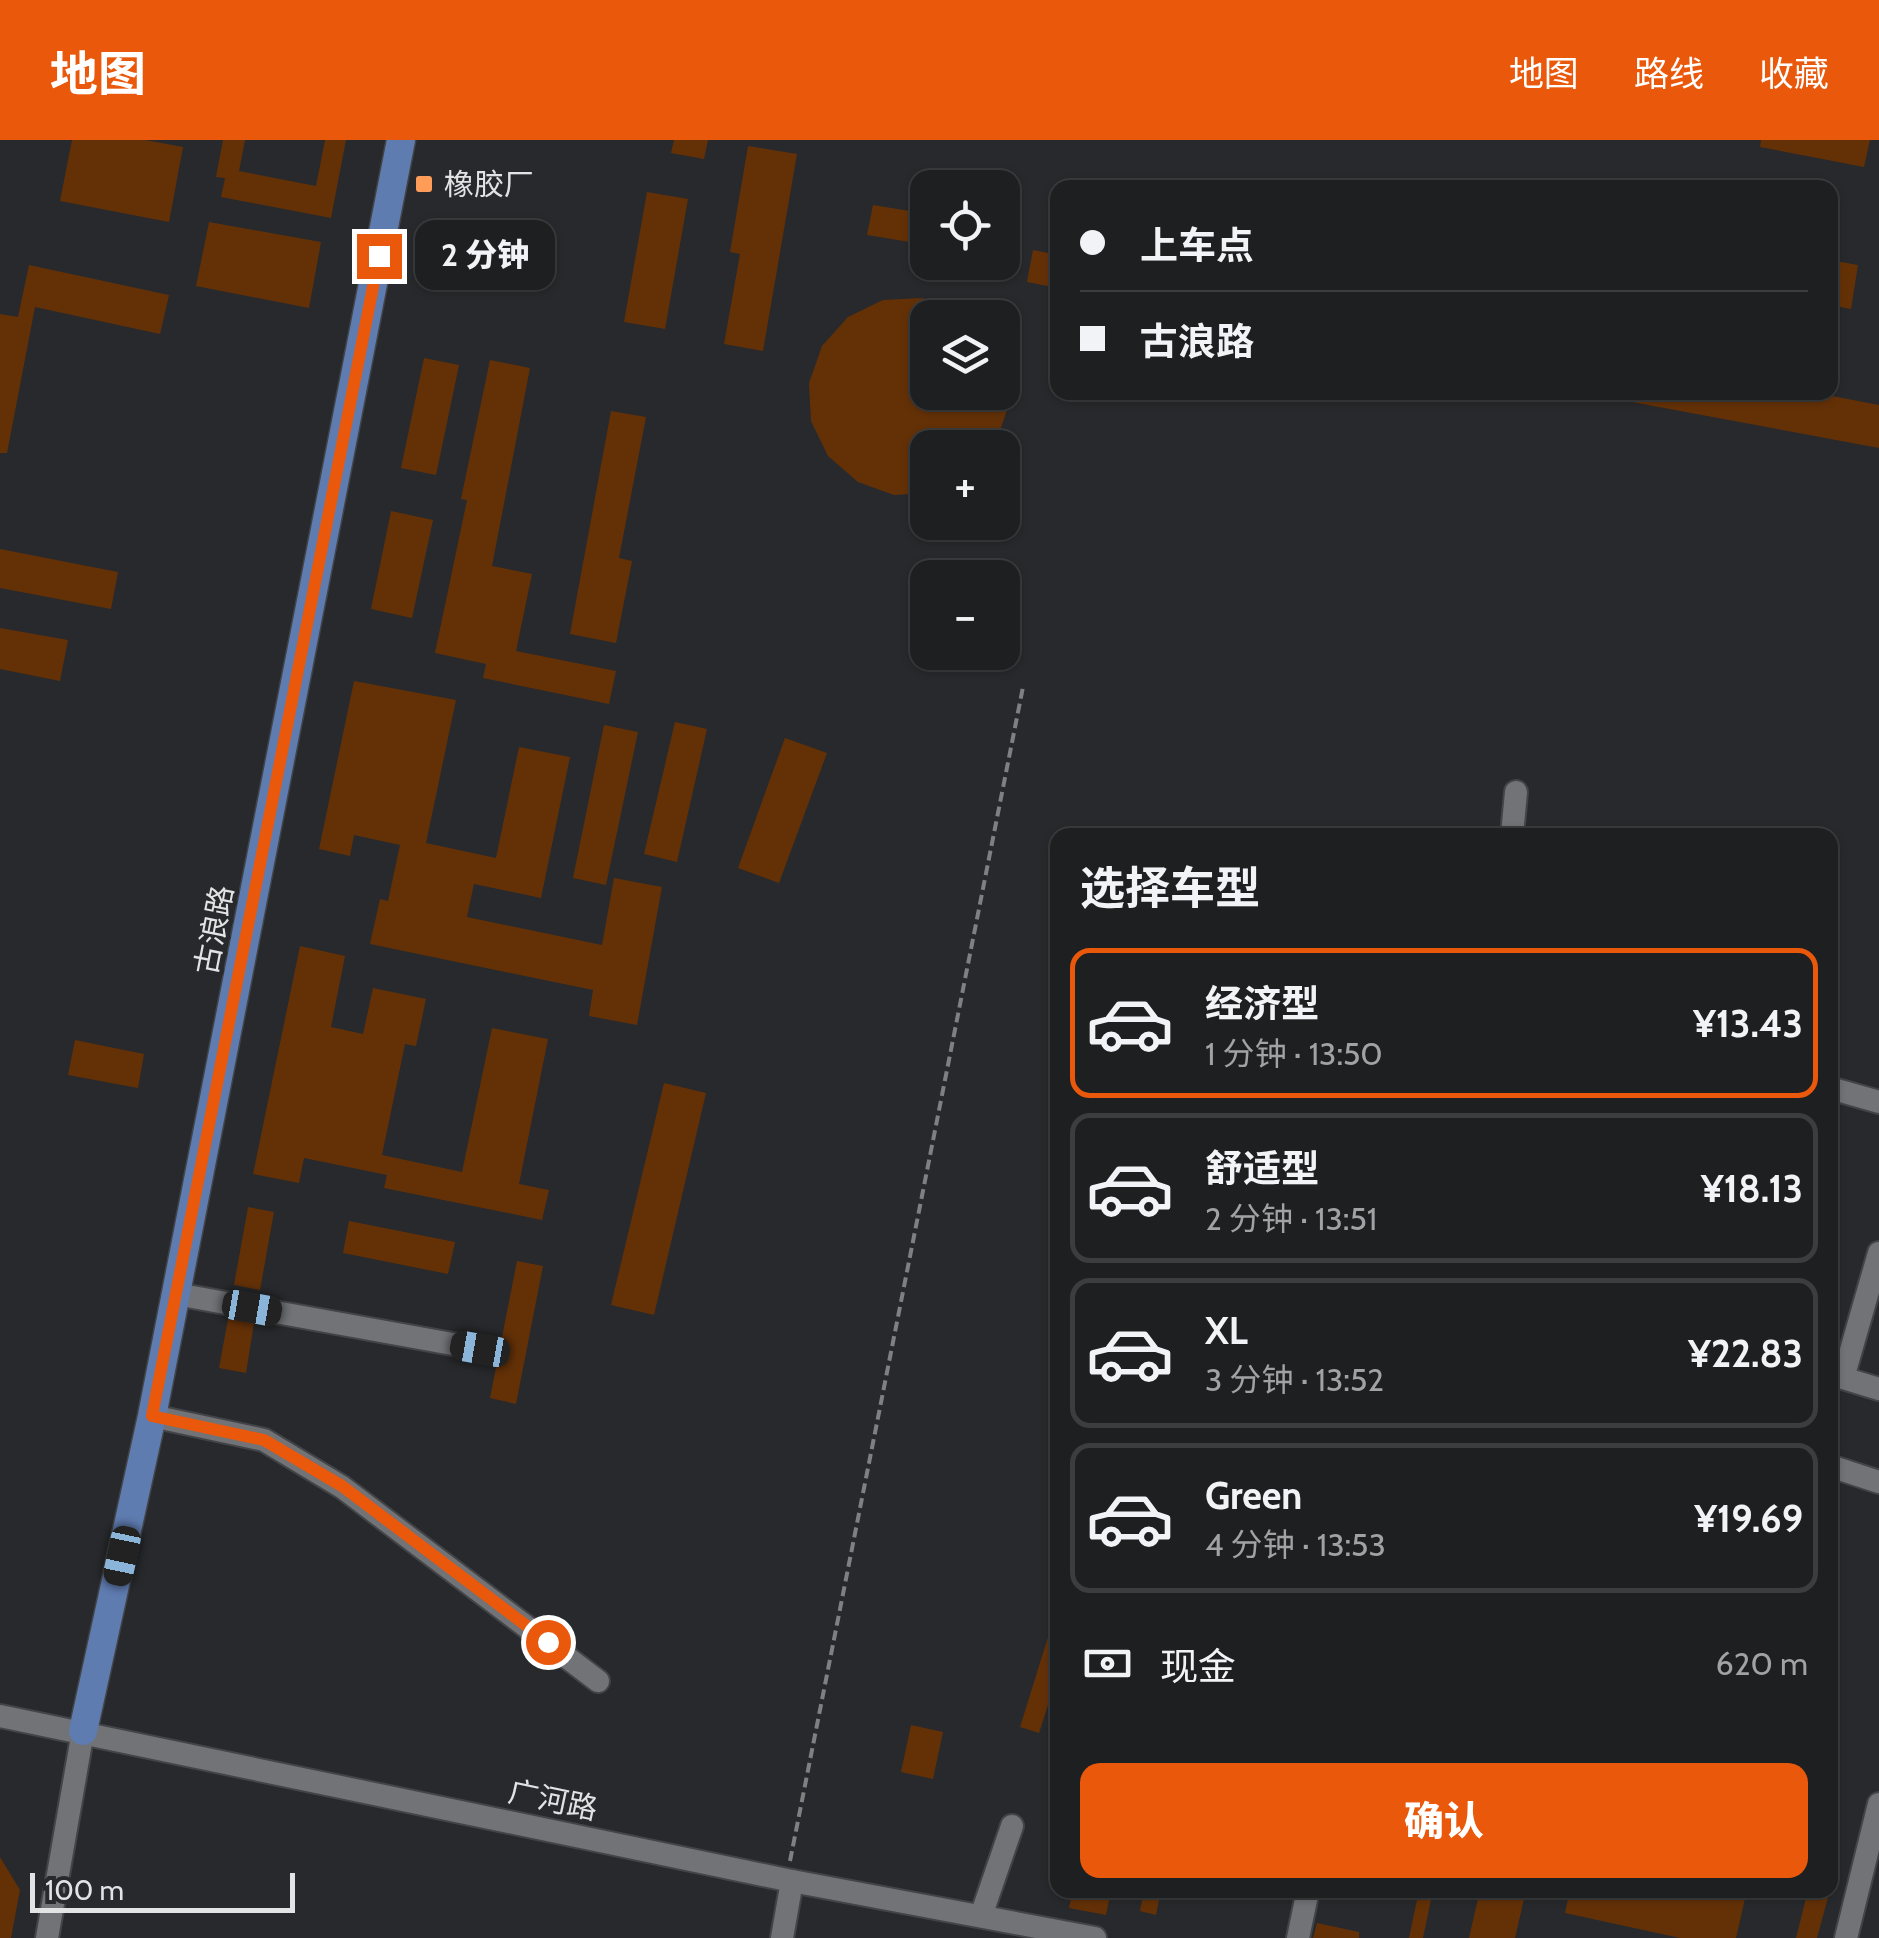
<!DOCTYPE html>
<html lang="zh">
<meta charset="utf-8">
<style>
:root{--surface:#1d1f21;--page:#25272a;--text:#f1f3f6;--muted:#a0a2a5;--line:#3b3d3f;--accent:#ea580c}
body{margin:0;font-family:Cabin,"Noto Sans SC",sans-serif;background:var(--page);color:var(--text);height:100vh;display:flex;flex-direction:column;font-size:38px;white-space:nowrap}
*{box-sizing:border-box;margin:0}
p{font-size:32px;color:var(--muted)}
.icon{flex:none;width:55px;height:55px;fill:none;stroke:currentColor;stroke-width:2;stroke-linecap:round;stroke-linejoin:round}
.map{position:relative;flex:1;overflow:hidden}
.panel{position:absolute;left:1050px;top:688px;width:788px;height:1070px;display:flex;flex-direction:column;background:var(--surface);border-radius:20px;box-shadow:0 2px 8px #0004,0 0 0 2px var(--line)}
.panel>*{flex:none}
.banner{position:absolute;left:1050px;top:40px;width:788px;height:220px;border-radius:20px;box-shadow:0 2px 8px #0004,0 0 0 2px var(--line);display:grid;align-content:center;height:220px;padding:0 30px;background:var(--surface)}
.tools{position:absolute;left:910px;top:30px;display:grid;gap:20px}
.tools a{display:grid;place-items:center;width:110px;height:110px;border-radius:20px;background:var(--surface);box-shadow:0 2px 8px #0004,0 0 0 2px var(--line);font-size:50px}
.scale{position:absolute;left:30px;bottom:25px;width:265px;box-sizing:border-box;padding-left:10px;border:5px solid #e2e3e5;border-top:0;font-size:28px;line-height:35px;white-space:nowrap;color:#e2e3e5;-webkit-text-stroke:8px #27292c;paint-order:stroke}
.end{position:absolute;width:45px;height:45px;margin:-22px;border:12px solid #ea580c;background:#fff;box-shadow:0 0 0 5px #fff}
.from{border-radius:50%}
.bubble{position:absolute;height:70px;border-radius:20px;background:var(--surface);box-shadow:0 2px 8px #0004,0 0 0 2px var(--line);font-size:32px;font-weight:800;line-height:70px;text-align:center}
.car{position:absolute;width:30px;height:60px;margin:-30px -15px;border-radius:12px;box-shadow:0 0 8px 2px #0007;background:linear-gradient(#222 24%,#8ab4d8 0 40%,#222 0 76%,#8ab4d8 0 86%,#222 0)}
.banner b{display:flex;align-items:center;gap:35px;height:95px;font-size:38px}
.banner b+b{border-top:2px solid var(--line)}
.banner i{width:25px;height:25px;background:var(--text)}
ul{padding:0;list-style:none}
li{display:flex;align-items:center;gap:30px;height:150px;margin:0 20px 15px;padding:0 10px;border:5px solid var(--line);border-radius:20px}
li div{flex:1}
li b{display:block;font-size:38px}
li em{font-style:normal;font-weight:800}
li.on{border-color:var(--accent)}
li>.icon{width:90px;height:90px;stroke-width:1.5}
h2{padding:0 30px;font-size:45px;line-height:120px}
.pay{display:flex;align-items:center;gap:25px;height:110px;padding:0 30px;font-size:38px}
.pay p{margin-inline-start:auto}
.primary-button{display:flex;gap:20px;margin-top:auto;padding:20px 30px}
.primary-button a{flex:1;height:115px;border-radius:20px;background:var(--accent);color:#fff;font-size:40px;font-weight:800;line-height:115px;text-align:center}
header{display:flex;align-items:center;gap:60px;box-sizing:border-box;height:140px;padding:0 50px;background:var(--accent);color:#fff}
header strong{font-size:48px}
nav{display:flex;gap:55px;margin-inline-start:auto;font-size:35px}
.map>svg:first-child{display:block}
.building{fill:#643107}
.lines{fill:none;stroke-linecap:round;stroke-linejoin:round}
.minor-casing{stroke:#424447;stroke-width:26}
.major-casing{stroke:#424447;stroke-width:31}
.path{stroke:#7e8082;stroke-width:4;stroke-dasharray:10 5;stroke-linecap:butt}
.minor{stroke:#717377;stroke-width:22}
.major{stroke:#5f7cb0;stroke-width:28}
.route{stroke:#ea580c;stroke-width:12}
.poi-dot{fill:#fe9c58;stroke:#27292c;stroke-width:4}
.labels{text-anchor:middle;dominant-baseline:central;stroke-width:9;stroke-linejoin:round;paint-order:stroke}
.poi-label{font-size:30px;fill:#e2e3e5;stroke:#27292c;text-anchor:start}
.street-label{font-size:30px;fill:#e2e3e5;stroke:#27292c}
</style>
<header>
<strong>地图</strong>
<nav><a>地图</a><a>路线</a><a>收藏</a></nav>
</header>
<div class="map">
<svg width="1879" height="1798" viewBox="0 0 1879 1798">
<rect width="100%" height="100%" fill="#27292c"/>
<g class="building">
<path d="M72 0H145L183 7 169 82 60 61Z"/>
<path d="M223 0H245L239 31 316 46 325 0H346L331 78 221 57 225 38 216 37Z"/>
<path d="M674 0H708L704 19 671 13Z"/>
<path d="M1761 0H1870L1864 27 1760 7Z"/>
<path d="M748 6 797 14 763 211 724 204 740 114 730 112Z"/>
<path d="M647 52 688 59 665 189 624 182Z"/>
<path d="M873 65 928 74V105L867 95Z"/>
<path d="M209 82 321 102 309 168 196 146Z"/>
<path d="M1033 110 1058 115V148L1027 142Z"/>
<path d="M1830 120 1858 125 1851 169 1830 165Z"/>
<path d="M29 125 169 155 160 194 35 167 7 313H0V174L18 177Z"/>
<path d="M922 158 971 175 928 178V252H1006L1007 270 994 308H928V353L894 355 858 342 828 316 811 281 809 243 822 206 848 177 883 160Z"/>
<path d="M424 218 459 225 436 335 401 328Z"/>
<path d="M490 220 530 228 492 426 532 434 516 511 616 531 609 564 483 538 486 524 435 513 467 360 461 359Z"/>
<path d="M1621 252H1811L1879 265V308L1621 260Z"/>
<path d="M611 271 646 277 619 418 632 421 616 503 570 494Z"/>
<path d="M391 371 433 380 412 478 371 469Z"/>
<path d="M0 409 118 432 111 469 0 448Z"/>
<path d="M0 488 68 500 60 541 0 529Z"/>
<path d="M354 541 456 560 426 703 496 718 519 607 570 617 541 758 474 744 467 777 602 805 614 738 662 747 637 885 589 876 593 850 370 804 380 759 388 761 400 705 354 695 350 716 319 709Z"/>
<path d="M675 582 707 589 677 722 644 714Z"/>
<path d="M604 585 638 592 606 745 573 738Z"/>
<path d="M785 598 827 613 779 743 738 728Z"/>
<path d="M300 806 345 816 331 887 363 894 373 848 426 859 416 906 405 904 382 1015 462 1032 492 888 548 899 519 1044 549 1050 542 1080 384 1048 387 1035 304 1018 299 1043 253 1034Z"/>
<path d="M75 900 144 914 138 948 68 935Z"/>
<path d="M664 943 706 953 654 1175 611 1165Z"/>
<path d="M248 1067 274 1072 260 1150 234 1145Z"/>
<path d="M349 1081 455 1102 448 1134 343 1113Z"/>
<path d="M517 1121 543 1126 516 1264 490 1258Z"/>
<path d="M228 1179 254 1183 246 1233 219 1228Z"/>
<path d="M1054 1478 1058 1479V1534L1039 1593 1020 1587Z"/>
<path d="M911 1585 943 1592 933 1639 901 1632Z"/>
<path d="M0 1717 20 1750 11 1798H0Z"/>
<path d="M1073 1750H1111L1106 1775 1069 1768Z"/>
<path d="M1144 1750H1161L1156 1775 1140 1771Z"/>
<path d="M1419 1750H1433L1423 1798H1409Z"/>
<path d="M1480 1750H1526L1515 1798H1469Z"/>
<path d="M1570 1750H1747L1736 1798H1680L1565 1773Z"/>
<path d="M1808 1750H1830L1817 1798H1796Z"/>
<path d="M1317 1783 1359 1792V1798H1313Z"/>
</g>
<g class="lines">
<defs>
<g id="minor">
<path d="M1512 695 1516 652"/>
<path d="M1830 948 1879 962"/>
<path d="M176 1154 480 1209"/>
<path d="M1830 1234 1879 1249"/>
<path d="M1843 1238 1879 1113"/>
<path d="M152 1276 264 1300 342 1347 598 1541"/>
<path d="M1830 1326 1879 1342"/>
<path d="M0 1576 792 1741 1095 1798"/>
<path d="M981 1776 1012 1686"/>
<path d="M47 1798 83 1591"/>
<path d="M782 1798 792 1741"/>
<path d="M1298 1798 1308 1750"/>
<path d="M1846 1798 1879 1664"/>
</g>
<path id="major" d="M83 1591 152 1276 401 0"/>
</defs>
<use href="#minor" class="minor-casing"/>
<use href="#major" class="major-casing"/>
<path class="path" d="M790 1721 1023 547"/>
<use href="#minor" class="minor"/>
<use href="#major" class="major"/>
</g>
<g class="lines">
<path class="route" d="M379 116 152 1276 264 1300 342 1346 548 1502"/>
</g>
<rect class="poi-dot" x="414" y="34" width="20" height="20" rx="5"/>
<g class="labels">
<g class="poi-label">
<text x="444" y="44">橡胶厂</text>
</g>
<g class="street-label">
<text transform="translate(214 790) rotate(-79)">古浪路</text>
<text transform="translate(553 1660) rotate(12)">广河路</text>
</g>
</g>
</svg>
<div class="tools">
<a><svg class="icon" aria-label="locate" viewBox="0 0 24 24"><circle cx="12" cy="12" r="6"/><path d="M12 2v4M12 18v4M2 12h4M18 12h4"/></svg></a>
<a><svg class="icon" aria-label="layers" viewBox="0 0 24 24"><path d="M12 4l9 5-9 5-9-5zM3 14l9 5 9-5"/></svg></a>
<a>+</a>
<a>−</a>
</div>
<div class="scale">100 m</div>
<i class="end from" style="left:548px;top:1502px"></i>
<i class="end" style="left:379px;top:116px"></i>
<div class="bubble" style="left:415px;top:80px;width:140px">2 分钟</div>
<i class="car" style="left:252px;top:1168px;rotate:100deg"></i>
<i class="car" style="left:480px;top:1209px;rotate:280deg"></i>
<i class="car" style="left:122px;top:1416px;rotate:192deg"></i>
<div class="banner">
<b><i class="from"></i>上车点</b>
<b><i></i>古浪路</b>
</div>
<section class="panel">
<h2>选择车型</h2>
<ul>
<li class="on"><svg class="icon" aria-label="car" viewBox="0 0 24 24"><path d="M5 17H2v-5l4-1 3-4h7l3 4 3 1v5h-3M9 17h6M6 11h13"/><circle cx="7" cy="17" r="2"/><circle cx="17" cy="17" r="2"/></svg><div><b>经济型</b><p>1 分钟 · 13:50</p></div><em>¥13.43</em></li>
<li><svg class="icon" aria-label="car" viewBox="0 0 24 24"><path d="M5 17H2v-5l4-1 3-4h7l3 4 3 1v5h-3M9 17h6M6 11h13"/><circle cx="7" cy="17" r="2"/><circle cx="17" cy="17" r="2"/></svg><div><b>舒适型</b><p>2 分钟 · 13:51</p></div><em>¥18.13</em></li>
<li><svg class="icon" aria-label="car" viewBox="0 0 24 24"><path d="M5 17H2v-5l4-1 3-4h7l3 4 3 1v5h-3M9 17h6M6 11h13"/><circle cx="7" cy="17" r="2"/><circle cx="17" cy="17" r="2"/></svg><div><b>XL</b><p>3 分钟 · 13:52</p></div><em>¥22.83</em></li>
<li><svg class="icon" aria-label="car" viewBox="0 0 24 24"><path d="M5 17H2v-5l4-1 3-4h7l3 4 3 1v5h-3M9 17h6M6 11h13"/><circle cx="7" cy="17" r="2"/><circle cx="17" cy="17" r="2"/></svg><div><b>Green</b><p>4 分钟 · 13:53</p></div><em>¥19.69</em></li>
</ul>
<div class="pay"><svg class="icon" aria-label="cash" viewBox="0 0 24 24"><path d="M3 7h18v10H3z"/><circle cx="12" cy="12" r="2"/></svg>现金<p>620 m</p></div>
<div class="primary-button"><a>确认</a></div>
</section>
</div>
